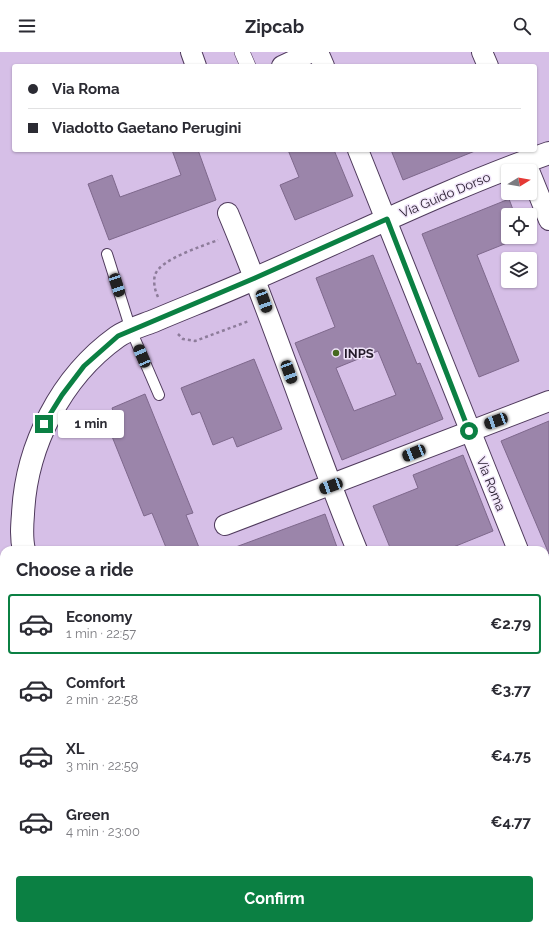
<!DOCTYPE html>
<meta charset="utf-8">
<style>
:root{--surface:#fff;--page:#f2f2f3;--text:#2b2b33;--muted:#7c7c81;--line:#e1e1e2;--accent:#0b8043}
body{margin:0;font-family:Raleway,sans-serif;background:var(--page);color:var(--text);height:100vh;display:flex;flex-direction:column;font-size:15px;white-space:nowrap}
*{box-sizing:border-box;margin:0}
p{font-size:13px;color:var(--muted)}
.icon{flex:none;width:22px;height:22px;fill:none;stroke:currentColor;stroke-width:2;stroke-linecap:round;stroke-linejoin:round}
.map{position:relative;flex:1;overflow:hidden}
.side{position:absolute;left:0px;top:494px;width:549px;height:384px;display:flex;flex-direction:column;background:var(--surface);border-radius:12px 12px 0 0;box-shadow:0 1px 3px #0004}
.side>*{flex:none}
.banner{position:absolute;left:12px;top:12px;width:525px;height:88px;border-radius:4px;box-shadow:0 1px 3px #0004;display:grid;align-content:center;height:88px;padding:0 16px;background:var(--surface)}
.needle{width:26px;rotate:79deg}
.controls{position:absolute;left:501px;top:112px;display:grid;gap:8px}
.controls a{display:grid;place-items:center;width:36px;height:36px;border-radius:4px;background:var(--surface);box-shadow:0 1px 3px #0004;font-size:20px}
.end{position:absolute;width:18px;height:18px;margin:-9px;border:5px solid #0b8043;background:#fff;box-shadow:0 0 0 2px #fff}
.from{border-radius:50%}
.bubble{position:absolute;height:28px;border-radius:4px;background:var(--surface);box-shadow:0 1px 3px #0004;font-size:13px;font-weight:700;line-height:28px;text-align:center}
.car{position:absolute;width:12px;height:24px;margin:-12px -6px;border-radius:5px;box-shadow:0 0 3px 1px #0007;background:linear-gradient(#222 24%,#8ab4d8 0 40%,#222 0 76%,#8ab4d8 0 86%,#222 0)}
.banner b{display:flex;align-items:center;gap:14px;height:38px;font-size:15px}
.banner b+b{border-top:1px solid var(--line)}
.banner i{width:10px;height:10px;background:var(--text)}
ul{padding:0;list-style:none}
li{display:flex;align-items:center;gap:12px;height:60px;margin:0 8px 6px;padding:0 8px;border:2px solid transparent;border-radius:4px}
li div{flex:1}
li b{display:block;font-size:15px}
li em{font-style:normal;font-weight:700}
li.selected{border-color:var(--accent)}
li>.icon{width:36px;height:36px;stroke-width:1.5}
h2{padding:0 16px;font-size:18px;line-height:48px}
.action{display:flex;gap:8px;margin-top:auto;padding:8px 16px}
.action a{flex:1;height:46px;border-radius:4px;background:var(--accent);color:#fff;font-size:16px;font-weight:700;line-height:46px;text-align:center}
header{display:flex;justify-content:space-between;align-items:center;height:52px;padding:0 16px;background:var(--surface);font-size:18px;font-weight:700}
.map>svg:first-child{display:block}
.green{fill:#ce8b2b}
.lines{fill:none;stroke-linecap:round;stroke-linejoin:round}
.river{stroke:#3d928f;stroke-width:39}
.building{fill:#9b85aa;stroke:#7e688c;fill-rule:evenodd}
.service-casing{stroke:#4f3a5c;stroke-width:12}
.pedestrian-casing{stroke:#4f3a5c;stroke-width:16}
.minor-casing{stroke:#4f3a5c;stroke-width:22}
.tertiary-casing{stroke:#4f3a5c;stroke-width:24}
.path{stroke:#8d7c9a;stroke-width:2.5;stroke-dasharray:3 3;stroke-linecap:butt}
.service{stroke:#fff;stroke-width:10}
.pedestrian{stroke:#fff;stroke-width:15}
.minor{stroke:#fff;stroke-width:20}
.tertiary{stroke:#fff;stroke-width:22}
.route{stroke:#0b8043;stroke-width:5}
.poi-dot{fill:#466920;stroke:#f0e4f9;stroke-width:1.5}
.labels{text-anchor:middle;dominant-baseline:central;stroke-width:3;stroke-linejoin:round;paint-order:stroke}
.street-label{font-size:13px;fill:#231a29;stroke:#f0e4f9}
.poi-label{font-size:13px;font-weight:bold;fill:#231a29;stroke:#f0e4f9;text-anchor:start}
</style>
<header><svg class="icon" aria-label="menu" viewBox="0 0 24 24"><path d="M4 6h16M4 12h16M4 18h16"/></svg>Zipcab<svg class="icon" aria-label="search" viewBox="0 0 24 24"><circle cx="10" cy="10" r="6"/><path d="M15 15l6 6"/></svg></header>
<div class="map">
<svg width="549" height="878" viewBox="0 0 549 878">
<rect width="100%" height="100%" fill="#d6bfe7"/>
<g class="green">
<path d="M0 834 4 838V874H45L50 878H0Z"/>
<path d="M545 855 549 865V878H427L423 874H545Z"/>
</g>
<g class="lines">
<g class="river">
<path d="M0 685 4 694"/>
<path d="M158 874 162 878"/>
</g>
</g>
<g class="building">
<path d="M172 98H198L216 148 109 188 88 132 112 123 120 145 181 123Z"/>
<path d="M288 98H334L353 144 295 168 280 133 299 125Z"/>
<path d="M391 98H475V99L403 128Z"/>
<path d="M509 147 515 163H508V185H522L477 203 519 309 479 325 422 182Z"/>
<path d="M373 203 417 312 420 311 443 367 342 408 295 291 335 275 316 226ZM378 299 396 343 354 359 336 316Z"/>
<path d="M254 307 282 377 237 395 233 385 213 393 200 360 192 363 181 336Z"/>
<path d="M145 342 193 461 186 463 200 498H167L152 461 144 464 109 377 118 373 112 356Z"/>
<path d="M549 369V502L501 389Z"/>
<path d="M463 403 493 479 446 498H391L373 454 418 436 413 423Z"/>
<path d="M325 462 338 498H233V496Z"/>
</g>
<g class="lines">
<defs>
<path id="service" d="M107 202 131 278 159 343"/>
<path id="pedestrian" d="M242 0 248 14"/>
<g id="minor">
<path d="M191 0 196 14"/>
<path d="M318 0 324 14"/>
<path d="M482 0 488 14"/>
<path d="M282 14 312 0"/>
<path d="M358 98 518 498"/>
<path d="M530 121 549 168"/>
<path d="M228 161C275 272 311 387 357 498"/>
<path d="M225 473 549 349"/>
<path d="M545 565 549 574"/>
<path d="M545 598 549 597"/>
<path d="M0 796 4 800"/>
<path d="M91 874 96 878"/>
</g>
<g id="tertiary">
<path d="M24 498C21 486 22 474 23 462 26 394 61 325 117 285 128 277 144 273 156 268 189 254 223 241 256 226 353 184 449 136 549 101"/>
<path d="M387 874 391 878"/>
</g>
</defs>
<use href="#service" class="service-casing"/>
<use href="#pedestrian" class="pedestrian-casing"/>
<use href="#minor" class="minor-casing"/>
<use href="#tertiary" class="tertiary-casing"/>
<g class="path">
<path d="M158 245C155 239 153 230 155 223 160 207 203 194 218 188"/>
<path d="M178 282 183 287 195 289 249 269"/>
</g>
<use href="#service" class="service"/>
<use href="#pedestrian" class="pedestrian"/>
<use href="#minor" class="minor"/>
<use href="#tertiary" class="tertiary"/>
</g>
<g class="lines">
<path class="route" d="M44 372 62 343 84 314 118 284 255 226 387 167 469 379"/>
</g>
<circle class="poi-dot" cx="336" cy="301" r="4"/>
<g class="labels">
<g class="street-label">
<text transform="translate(445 143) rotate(-23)">Via Guido Dorso</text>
<text transform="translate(491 432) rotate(68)">Via Roma</text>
</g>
<g class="poi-label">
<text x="344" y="301">INPS</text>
</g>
</g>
</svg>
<div class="controls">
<a><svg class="needle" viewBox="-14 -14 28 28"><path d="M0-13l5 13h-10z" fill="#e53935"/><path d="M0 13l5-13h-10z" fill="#7c7c81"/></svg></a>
<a><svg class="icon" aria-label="locate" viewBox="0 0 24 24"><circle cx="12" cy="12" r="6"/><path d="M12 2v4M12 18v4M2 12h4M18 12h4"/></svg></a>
<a><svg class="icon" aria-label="layers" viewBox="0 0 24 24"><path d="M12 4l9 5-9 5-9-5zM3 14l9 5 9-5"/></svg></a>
</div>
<i class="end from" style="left:469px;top:379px"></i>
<i class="end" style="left:44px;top:372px"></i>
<div class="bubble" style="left:58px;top:358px;width:66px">1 min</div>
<i class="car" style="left:117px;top:233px;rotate:162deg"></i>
<i class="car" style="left:264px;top:249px;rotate:160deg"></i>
<i class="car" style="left:142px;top:304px;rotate:337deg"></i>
<i class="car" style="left:289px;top:320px;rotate:160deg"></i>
<i class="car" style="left:496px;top:369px;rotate:250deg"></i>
<i class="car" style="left:414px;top:401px;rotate:248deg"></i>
<i class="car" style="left:331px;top:434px;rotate:250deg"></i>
<div class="banner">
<b><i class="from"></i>Via Roma</b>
<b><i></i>Viadotto Gaetano Perugini</b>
</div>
<section class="side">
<h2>Choose a ride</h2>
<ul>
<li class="selected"><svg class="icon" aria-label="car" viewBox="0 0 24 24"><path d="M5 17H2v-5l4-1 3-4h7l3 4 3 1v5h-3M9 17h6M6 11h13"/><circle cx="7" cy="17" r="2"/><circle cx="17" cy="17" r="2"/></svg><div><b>Economy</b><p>1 min · 22:57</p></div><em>€2.79</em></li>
<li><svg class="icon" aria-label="car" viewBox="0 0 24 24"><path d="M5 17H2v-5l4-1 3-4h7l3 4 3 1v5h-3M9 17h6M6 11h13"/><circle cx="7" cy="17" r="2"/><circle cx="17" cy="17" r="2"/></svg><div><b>Comfort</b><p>2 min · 22:58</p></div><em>€3.77</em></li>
<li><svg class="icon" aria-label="car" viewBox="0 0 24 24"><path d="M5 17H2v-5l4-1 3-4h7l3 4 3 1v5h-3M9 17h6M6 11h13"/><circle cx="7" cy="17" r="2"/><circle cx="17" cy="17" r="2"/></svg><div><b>XL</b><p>3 min · 22:59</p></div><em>€4.75</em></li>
<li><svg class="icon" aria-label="car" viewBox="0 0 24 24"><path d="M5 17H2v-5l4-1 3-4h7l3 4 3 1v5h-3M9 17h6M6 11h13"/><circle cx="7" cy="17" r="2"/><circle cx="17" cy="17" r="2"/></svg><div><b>Green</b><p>4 min · 23:00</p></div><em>€4.77</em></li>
</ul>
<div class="action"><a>Confirm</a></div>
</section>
</div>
